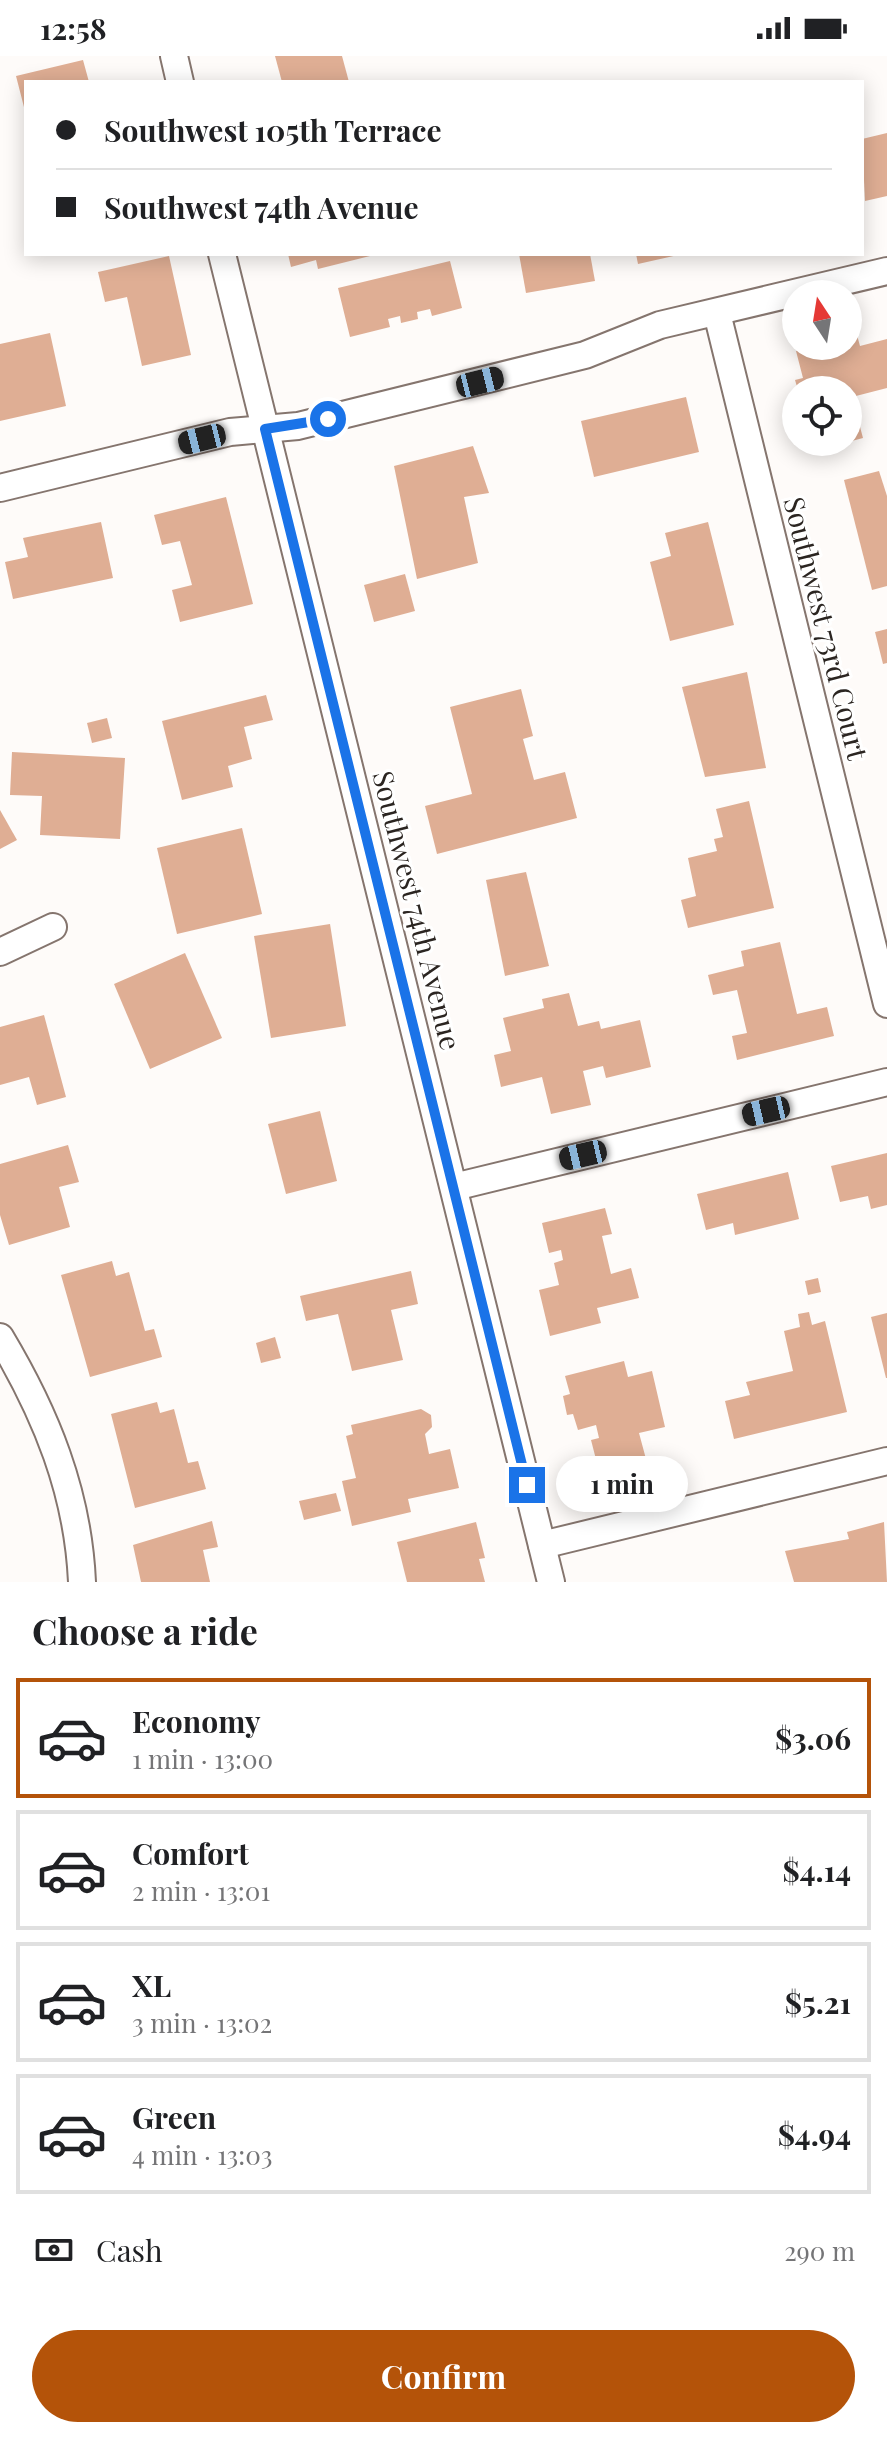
<!DOCTYPE html>
<meta charset="utf-8">
<style>
:root{--surface:#fff;--page:#f6f6f6;--text:#202124;--muted:#757577;--line:#e0e0e0;--accent:#b45309}
body{margin:0;font-family:"Playfair Display",serif;background:var(--page);color:var(--text);height:100vh;display:flex;flex-direction:column;font-size:30px;white-space:nowrap}
*{box-sizing:border-box;margin:0}
p{font-size:26px;color:var(--muted)}
.icon{flex:none;width:44px;height:44px;fill:none;stroke:currentColor;stroke-width:2;stroke-linecap:round;stroke-linejoin:round}
.map{position:relative;height:1526px;overflow:hidden}
.drawer{display:flex;flex-direction:column;background:var(--surface);flex:1}
.drawer>*{flex:none}
.top-card{position:absolute;left:24px;top:24px;width:840px;height:176px;border-radius:0px;box-shadow:0 4px 20px #0003;display:grid;align-content:center;height:176px;padding:0 32px;background:var(--surface)}
.needle{width:52px;rotate:348deg}
.controls{position:absolute;left:782px;top:224px;display:grid;gap:16px}
.controls a{display:grid;place-items:center;width:80px;height:80px;border-radius:50%;background:var(--surface);box-shadow:0 4px 20px #0003;font-size:40px}
.end{position:absolute;width:36px;height:36px;margin:-18px;border:10px solid #1a73e8;background:#fff;box-shadow:0 0 0 4px #fff}
.from{border-radius:50%}
.bubble{position:absolute;height:56px;border-radius:28px;background:var(--surface);box-shadow:0 4px 20px #0003;font-size:26px;font-weight:700;line-height:56px;text-align:center}
.car{position:absolute;width:24px;height:48px;margin:-24px -12px;border-radius:10px;box-shadow:0 0 6px 2px #0007;background:linear-gradient(#222 24%,#8ab4d8 0 40%,#222 0 76%,#8ab4d8 0 86%,#222 0)}
.top-card b{display:flex;align-items:center;gap:28px;height:76px;font-size:30px}
.top-card b+b{border-top:2px solid var(--line)}
.top-card i{width:20px;height:20px;background:var(--text)}
ul{padding:0;list-style:none}
li{display:flex;align-items:center;gap:24px;height:120px;margin:0 16px 12px;padding:0 16px;border:4px solid var(--line);border-radius:0px}
li div{flex:1}
li b{display:block;font-size:30px}
li em{font-style:normal;font-weight:700}
li.current{border-color:var(--accent)}
li>.icon{width:72px;height:72px;stroke-width:1.5}
h2{padding:0 32px;font-size:36px;line-height:96px}
.pay{display:flex;align-items:center;gap:20px;height:88px;padding:0 32px;font-size:30px}
.pay p{margin-inline-start:auto}
.action{display:flex;gap:16px;margin-top:auto;padding:16px 32px}
.action a{flex:1;height:92px;border-radius:48px;background:var(--accent);color:#fff;font-size:32px;font-weight:700;line-height:92px;text-align:center}
.status{display:flex;justify-content:space-between;align-items:center;height:56px;padding:0 40px;background:var(--surface);direction:ltr}
.status svg{height:22px;fill:currentColor}
.map>svg:first-child{display:block}
.building{fill:#dfae94}
.lines{fill:none;stroke-linecap:round;stroke-linejoin:round}
.minor-casing{stroke:#85756e;stroke-width:30}
.minor{stroke:#fff;stroke-width:26}
.route{stroke:#1a73e8;stroke-width:10}
.labels{text-anchor:middle;dominant-baseline:central;stroke-width:6;stroke-linejoin:round;paint-order:stroke}
.street-label{font-size:28px;fill:#2b2521;stroke:#fff}
</style>
<div class="status"><b>12:58</b><svg viewBox="0 0 49 12"><path d="M0 12V9h3v3zM5 12V6h3v6zM10 12V3h3v9zM15 12V0h3v12zM26 1h20v11H26zM47 4h2v5h-2z"/></svg></div>
<div class="map">
<svg width="887" height="1526" viewBox="0 0 887 1526">
<rect width="100%" height="100%" fill="#fefbf9"/>
<g class="building">
<path d="M275 0H342L349 26H282Z"/>
<path d="M83 4 89 26H26L25 55 16 20Z"/>
<path d="M887 77V140L865 145 862 83Z"/>
<path d="M288 198H374V199L318 213 316 204 291 211Z"/>
<path d="M519 198H590L595 225 526 237Z"/>
<path d="M636 198H678V199L638 208Z"/>
<path d="M169 200 191 299 142 310 127 241 105 246 98 216Z"/>
<path d="M450 205 462 252 432 260 430 253 417 256 418 263 401 267 400 260 388 263 390 271 350 281 338 232Z"/>
<path d="M50 277 66 350 0 365V288Z"/>
<path d="M857 279 860 290 887 283V332L852 341 863 382 848 386V334H798L795 324 803 322 796 295 822 290 825 301 838 298 836 290H848V281Z"/>
<path d="M686 341 699 396 594 421 581 365Z"/>
<path d="M812 386H846V387L815 395Z"/>
<path d="M473 390 489 437 464 441 478 507 417 523 394 410Z"/>
<path d="M879 415 887 440V530L872 534 844 424Z"/>
<path d="M226 441 253 548 180 566 172 534 192 529 180 485 162 489 154 459Z"/>
<path d="M101 466 113 522 13 543 5 506 28 501 23 482Z"/>
<path d="M708 466 734 569 670 585 650 506 671 500 665 477Z"/>
<path d="M405 518 415 555 374 566 364 529Z"/>
<path d="M887 573V607L883 608 875 576Z"/>
<path d="M747 616 766 712 705 721 682 631Z"/>
<path d="M521 633 533 680 523 683 534 724 565 716 577 762 437 798 425 750 472 738 450 651Z"/>
<path d="M266 639 273 664 244 671 252 703 228 710 233 731 182 744 162 665Z"/>
<path d="M107 662 112 682 92 687 87 667Z"/>
<path d="M12 696 125 702 120 783 40 779 42 740 10 739Z"/>
<path d="M749 745 774 852 688 872 681 844 696 840 688 802 717 795 714 783 723 781 716 753Z"/>
<path d="M0 754 17 784 0 793Z"/>
<path d="M242 772 262 858 177 878 157 792Z"/>
<path d="M526 816 549 910 505 920 486 824Z"/>
<path d="M330 868 346 970 271 982 254 880Z"/>
<path d="M780 886 797 958 827 951 834 980 737 1004 732 980 747 977 737 934 713 939 708 919 744 910 741 895Z"/>
<path d="M185 897 222 982 150 1013 114 928Z"/>
<path d="M569 937 578 970 599 965 601 973 640 964 651 1011 606 1022 603 1010 583 1015 591 1049 551 1058 542 1021 501 1031 494 999 511 995 503 962 544 952 542 943Z"/>
<path d="M44 959 66 1041 37 1049 29 1021 0 1029V971Z"/>
<path d="M320 1055 337 1125 286 1138 268 1068Z"/>
<path d="M68 1089 79 1126 59 1131 70 1171 9 1189 0 1159V1108Z"/>
<path d="M887 1097V1149L871 1153 868 1140 840 1146 831 1110Z"/>
<path d="M788 1116 799 1163 735 1179 733 1167 706 1174 697 1138Z"/>
<path d="M605 1152 612 1178 602 1180 611 1218 631 1212 639 1242 597 1252 601 1267 550 1280 539 1234 559 1229 554 1207 563 1204 561 1194 549 1197 542 1167Z"/>
<path d="M112 1205 116 1220 129 1216 145 1275 154 1273 162 1301 90 1321 61 1219Z"/>
<path d="M411 1215 418 1248 391 1254 403 1304 352 1315 338 1258 306 1265 300 1240Z"/>
<path d="M818 1222 821 1236 808 1239 805 1225Z"/>
<path d="M809 1256 812 1269 825 1265 847 1356 734 1383 725 1345 750 1339 746 1326 793 1315 784 1275 800 1271 798 1258Z"/>
<path d="M887 1257V1322H886L871 1261Z"/>
<path d="M275 1281 281 1302 261 1307 256 1287Z"/>
<path d="M624 1305 628 1321 652 1315 665 1371 639 1377 646 1403 599 1415 591 1384 599 1382 596 1369 578 1374 573 1358 567 1359 563 1340 570 1338 565 1320Z"/>
<path d="M157 1346 160 1357 174 1353 188 1407 198 1405 206 1433 135 1452 111 1358Z"/>
<path d="M421 1353 431 1359 432 1371 425 1378 429 1398 450 1393 459 1432 408 1443 411 1456 352 1470 342 1425 356 1422 346 1380 353 1378 351 1369Z"/>
<path d="M336 1437 341 1455 304 1464 299 1445Z"/>
<path d="M212 1465 218 1491 203 1494 210 1526H141L133 1489Z"/>
<path d="M476 1466 485 1502 479 1503 485 1526H407L397 1486Z"/>
<path d="M884 1466 887 1526H794L785 1495 849 1483 847 1476Z"/>
</g>
<g class="lines">
<defs>
<g id="minor">
<path d="M174 0 180 26"/>
<path d="M222 198 551 1526"/>
<path d="M717 257 887 948"/>
<path d="M0 432 230 376 298 370 585 299 660 269 887 215"/>
<path d="M0 896 53 871"/>
<path d="M454 1131 887 1026"/>
<path d="M0 1281C46 1358 78 1436 82 1526"/>
<path d="M542 1489 887 1405"/>
</g>
</defs>
<use href="#minor" class="minor-casing"/>
<use href="#minor" class="minor"/>
</g>
<g class="lines">
<path class="route" d="M328 363 265 373 527 1429"/>
</g>
<g class="labels">
<g class="street-label">
<text transform="translate(827 572) rotate(76)">Southwest 73rd Court</text>
<text transform="translate(418 854) rotate(76)">Southwest 74th Avenue</text>
</g>
</g>
</svg>
<div class="controls">
<a><svg class="needle" viewBox="-14 -14 28 28"><path d="M0-13l5 13h-10z" fill="#e53935"/><path d="M0 13l5-13h-10z" fill="#757577"/></svg></a>
<a><svg class="icon" aria-label="locate" viewBox="0 0 24 24"><circle cx="12" cy="12" r="6"/><path d="M12 2v4M12 18v4M2 12h4M18 12h4"/></svg></a>
</div>
<i class="end from" style="left:328px;top:363px"></i>
<i class="end" style="left:527px;top:1429px"></i>
<div class="bubble" style="left:556px;top:1400px;width:132px">1 min</div>
<i class="car" style="left:480px;top:326px;rotate:76deg"></i>
<i class="car" style="left:202px;top:383px;rotate:256deg"></i>
<i class="car" style="left:766px;top:1055px;rotate:257deg"></i>
<i class="car" style="left:583px;top:1099px;rotate:257deg"></i>
<div class="top-card">
<b><i class="from"></i>Southwest 105th Terrace</b>
<b><i></i>Southwest 74th Avenue</b>
</div>
</div>
<section class="drawer">
<h2>Choose a ride</h2>
<ul>
<li class="current"><svg class="icon" aria-label="car" viewBox="0 0 24 24"><path d="M5 17H2v-5l4-1 3-4h7l3 4 3 1v5h-3M9 17h6M6 11h13"/><circle cx="7" cy="17" r="2"/><circle cx="17" cy="17" r="2"/></svg><div><b>Economy</b><p>1 min · 13:00</p></div><em>$3.06</em></li>
<li><svg class="icon" aria-label="car" viewBox="0 0 24 24"><path d="M5 17H2v-5l4-1 3-4h7l3 4 3 1v5h-3M9 17h6M6 11h13"/><circle cx="7" cy="17" r="2"/><circle cx="17" cy="17" r="2"/></svg><div><b>Comfort</b><p>2 min · 13:01</p></div><em>$4.14</em></li>
<li><svg class="icon" aria-label="car" viewBox="0 0 24 24"><path d="M5 17H2v-5l4-1 3-4h7l3 4 3 1v5h-3M9 17h6M6 11h13"/><circle cx="7" cy="17" r="2"/><circle cx="17" cy="17" r="2"/></svg><div><b>XL</b><p>3 min · 13:02</p></div><em>$5.21</em></li>
<li><svg class="icon" aria-label="car" viewBox="0 0 24 24"><path d="M5 17H2v-5l4-1 3-4h7l3 4 3 1v5h-3M9 17h6M6 11h13"/><circle cx="7" cy="17" r="2"/><circle cx="17" cy="17" r="2"/></svg><div><b>Green</b><p>4 min · 13:03</p></div><em>$4.94</em></li>
</ul>
<div class="pay"><svg class="icon" aria-label="cash" viewBox="0 0 24 24"><path d="M3 7h18v10H3z"/><circle cx="12" cy="12" r="2"/></svg>Cash<p>290 m</p></div>
<div class="action"><a>Confirm</a></div>
</section>
